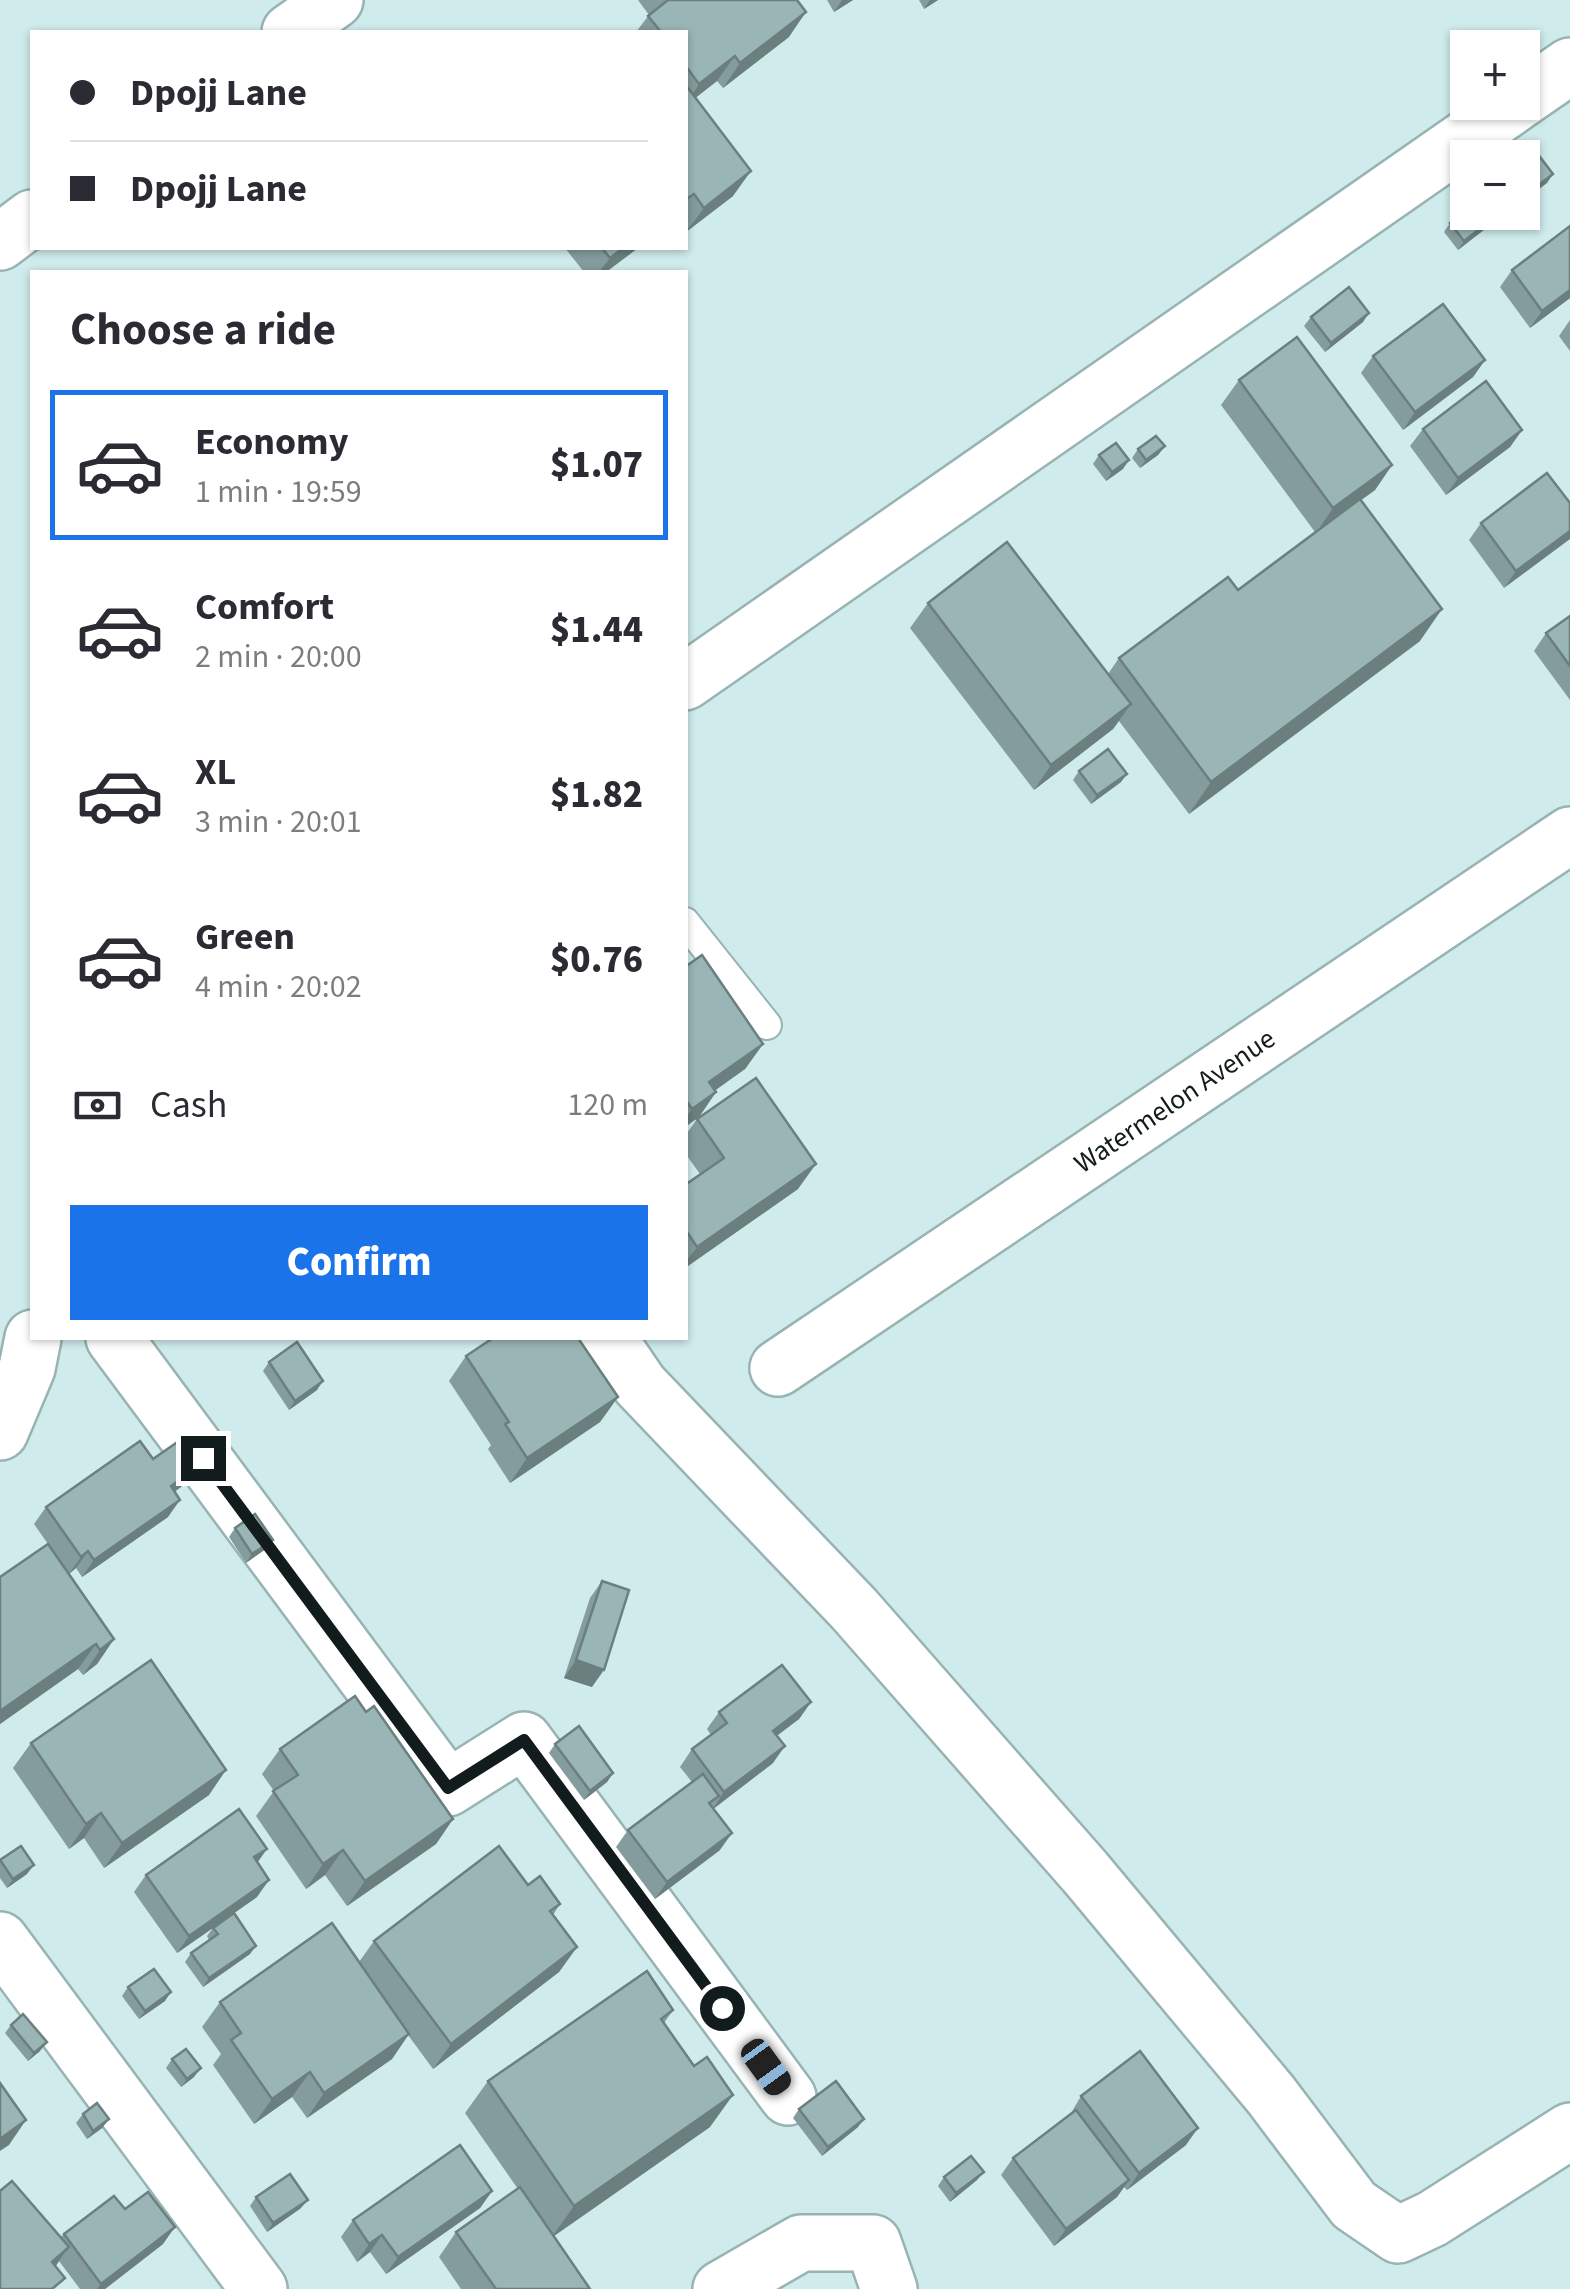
<!DOCTYPE html>
<meta charset="utf-8">
<style>
:root{--surface:#fff;--page:#f7f7f7;--text:#2b2b33;--muted:#7c7c81;--line:#e1e1e2;--accent:#1a73e8}
body{margin:0;font-family:"Source Sans 3",sans-serif;background:var(--page);color:var(--text);height:100vh;display:flex;flex-direction:column;font-size:38px;white-space:nowrap}
*{box-sizing:border-box;margin:0}
p{font-size:32px;color:var(--muted)}
.icon{flex:none;width:55px;height:55px;fill:none;stroke:currentColor;stroke-width:2;stroke-linecap:round;stroke-linejoin:round}
.map{position:relative;flex:1;overflow:hidden}
.sheet{position:absolute;left:30px;top:270px;width:658px;height:1070px;display:flex;flex-direction:column;background:var(--surface);border-radius:0px;box-shadow:0 2px 8px #0004}
.sheet>*{flex:none}
.hud{position:absolute;left:30px;top:30px;width:658px;height:220px;border-radius:0px;box-shadow:0 2px 8px #0004;display:grid;align-content:center;height:220px;padding:0 40px;background:var(--surface)}
.fabs{position:absolute;left:1450px;top:30px;display:grid;gap:20px}
.fabs a{display:grid;place-items:center;width:90px;height:90px;border-radius:0px;background:var(--surface);box-shadow:0 2px 8px #0004;font-size:50px}
.end{position:absolute;width:45px;height:45px;margin:-22px;border:12px solid #121c1c;background:#fff;box-shadow:0 0 0 5px #fff}
.from{border-radius:50%}
.car{position:absolute;width:30px;height:60px;margin:-30px -15px;border-radius:12px;box-shadow:0 0 8px 2px #0007;background:linear-gradient(#222 24%,#8ab4d8 0 40%,#222 0 76%,#8ab4d8 0 86%,#222 0)}
.hud b{display:flex;align-items:center;gap:35px;height:95px;font-size:38px}
.hud b+b{border-top:2px solid var(--line)}
.hud i{width:25px;height:25px;background:var(--text)}
ul{padding:0;list-style:none}
li{display:flex;align-items:center;gap:30px;height:150px;margin:0 20px 15px;padding:0 20px;border:5px solid transparent;border-radius:0px}
li div{flex:1}
li b{display:block;font-size:38px}
li em{font-style:normal;font-weight:800}
li.selected{border-color:var(--accent)}
li>.icon{width:90px;height:90px;stroke-width:1.5}
h2{padding:0 40px;font-size:45px;line-height:120px}
.pay{display:flex;align-items:center;gap:25px;height:110px;padding:0 40px;font-size:38px}
.pay p{margin-inline-start:auto}
.action{display:flex;gap:20px;margin-top:auto;padding:20px 40px}
.action a{flex:1;height:115px;border-radius:0px;background:var(--accent);color:#fff;font-size:40px;font-weight:800;line-height:115px;text-align:center}
.map>svg:first-child{display:block}
.lines{fill:none;stroke-linecap:round;stroke-linejoin:round}
.service-casing{stroke:#98b3b4;stroke-width:32}
.minor-casing{stroke:#98b3b4;stroke-width:60}
.service{stroke:#fff;stroke-width:28}
.minor{stroke:#fff;stroke-width:55}
.wall{fill:#849c9d}
.shaded-wall{fill:#6c7f7f}
.building{fill:#9ab5b6;stroke:#6c7f7f;stroke-width:2.5}
.route{stroke:#121c1c;stroke-width:12}
.labels{text-anchor:middle;dominant-baseline:central;stroke-width:8;stroke-linejoin:round;paint-order:stroke}
.street-label{font-size:28px;fill:#121c1c;stroke:#cfebec}
</style>
<div class="map">
<svg width="1570" height="2289" viewBox="0 0 1570 2289">
<rect width="100%" height="100%" fill="#cfebec"/>
<g class="lines">
<defs>
<path id="service" d="M685 922 767 1025"/>
<g id="minor">
<path d="M290 32 335 0"/>
<path d="M1522 99 1570 66"/>
<path d="M0 242 32 218"/>
<path d="M685 682 1518 102"/>
<path d="M114 1338 448 1788 524 1740 788 2097"/>
<path d="M608 1338 640 1385 854 1609 1085 1872 1271 2095 1354 2205 1398 2235 1432 2219 1570 2131"/>
<path id="s1" d="M778 1368 1570 835"/>
<path d="M0 1432 27 1368 33 1338"/>
<path d="M0 1940 259 2289"/>
<path d="M721 2289 801 2243H873L889 2289"/>
</g>
</defs>
<use href="#service" class="service-casing"/>
<use href="#minor" class="minor-casing"/>
<use href="#service" class="service"/>
<use href="#minor" class="minor"/>
</g>
<g class="wall">
<path d="M638 0H797L789 37 723 88 717 81 695 98 733 196 686 232 685 230V32H636L649 15Z"/>
<path d="M827 0H853L834 12Z"/>
<path d="M919 0H938L924 9Z"/>
<path d="M1450 223 1485 229 1458 250 1444 232Z"/>
<path d="M565 248H638L606 272H584Z"/>
<path d="M1512 270 1570 298 1530 328 1500 287Z"/>
<path d="M1311 317 1363 322 1325 352 1304 326Z"/>
<path d="M1570 320V351L1559 336Z"/>
<path d="M1373 356 1485 360 1473 377 1403 430 1361 373Z"/>
<path d="M1239 380 1392 465 1375 490 1361 500 1420 641 1189 814 1119 721 1113 729 1034 790 910 628 928 603 1108 674 1119 658 1238 590 1315 532 1221 405Z"/>
<path d="M1423 429 1522 430 1510 447 1446 495 1410 446Z"/>
<path d="M1165 446 1158 455 1140 468 1132 458 1138 449Z"/>
<path d="M1099 455 1123 469 1106 481 1093 464Z"/>
<path d="M1570 503 1504 588 1469 540 1481 523Z"/>
<path d="M1570 616V700L1534 651 1546 633Z"/>
<path d="M1079 771 1121 782 1091 804 1073 780Z"/>
<path d="M685 967 763 1044 745 1069 715 1090 716 1092 699 1117 685 1127Z"/>
<path d="M697 1119 798 1189 685 1268V1185L700 1174 685 1153V1136Z"/>
<path d="M466 1356 618 1397 600 1422 510 1483 488 1449 491 1445 449 1381Z"/>
<path d="M269 1362 317 1390 289 1410 263 1371Z"/>
<path d="M153 1459 193 1470 181 1487 175 1491 168 1517 82 1577 76 1568 69 1574 114 1639 97 1664 83 1675 78 1669 0 1724V1577L48 1544 34 1524 46 1507Z"/>
<path d="M235 1528 267 1548 246 1563 229 1537Z"/>
<path d="M602 1581 592 1687 564 1678 590 1598Z"/>
<path d="M811 1702 799 1719 777 1735 773 1763 714 1808 720 1850 655 1899 616 1847 628 1830 692 1782 680 1767 692 1749 711 1735 707 1729 719 1712Z"/>
<path d="M366 1712 453 1819 436 1844 347 1906 325 1875 306 1889 256 1816 274 1791 262 1774 280 1749Z"/>
<path d="M31 1743 209 1795 104 1868 84 1838 69 1849 13 1768Z"/>
<path d="M555 1744 613 1773 607 1782 584 1800 549 1753Z"/>
<path d="M0 1860 27 1874 7 1888 0 1878Z"/>
<path d="M258 1862 257 1897 234 1913 250 1954 203 1987 185 1962 191 1953 209 1940 207 1936 213 1928 177 1953 134 1892 146 1875Z"/>
<path d="M528 1885 560 1904 553 1915 577 1947 559 1972 433 2069 408 2035 392 2059 307 2118 292 2097 254 2124 213 2065 221 2054 202 2027 220 2002 359 1962 374 1941Z"/>
<path d="M128 1987 165 2001 139 2019 122 1996Z"/>
<path d="M673 2010 664 2023 710 2127 554 2236 590 2289H461L439 2257 456 2232 518 2189 465 2113 488 2081Z"/>
<path d="M11 2025 40 2051 28 2061 5 2033Z"/>
<path d="M172 2059 194 2077 181 2087 166 2068Z"/>
<path d="M1081 2096 1186 2145 1127 2190 1124 2187 1117 2197 1054 2246 1001 2175 1013 2158 1070 2115Z"/>
<path d="M799 2109 858 2127 822 2156 793 2118Z"/>
<path d="M83 2114 109 2119 102 2128 87 2139 76 2123Z"/>
<path d="M944 2177 977 2180 950 2202 938 2186Z"/>
<path d="M492 2191 480 2208 386 2274 370 2252 357 2262 341 2237 353 2220Z"/>
<path d="M256 2197 301 2208 267 2232 250 2206Z"/>
<path d="M125 2209 163 2244 105 2289H80L59 2261 56 2266 0 2289 64 2234Z"/>
</g>
<g class="shaded-wall">
<path d="M842 0H853L834 12Z"/>
<path d="M930 0H938L924 9Z"/>
<path d="M806 12 789 37 723 88 740 63Z"/>
<path d="M735 56 717 81 685 106 699 84Z"/>
<path d="M751 171 733 196 686 232 704 208Z"/>
<path d="M1553 174 1547 183 1522 202V198Z"/>
<path d="M1491 220 1485 229 1458 250 1464 241Z"/>
<path d="M623 248H638L606 272H599L610 258Z"/>
<path d="M1570 290V298L1530 328 1542 311Z"/>
<path d="M1369 313 1363 322 1325 352 1331 343Z"/>
<path d="M1485 360 1473 377 1403 430 1415 412Z"/>
<path d="M1522 430 1510 447 1446 495 1458 478Z"/>
<path d="M1165 446 1158 455 1140 468 1146 460Z"/>
<path d="M1129 460 1123 469 1106 481 1112 472Z"/>
<path d="M1392 465 1375 490 1316 533 1333 508Z"/>
<path d="M1570 531V539L1504 588 1516 571Z"/>
<path d="M1442 609 1420 641 1189 814 1211 782Z"/>
<path d="M1131 704 1113 729 1034 790 1051 765Z"/>
<path d="M1127 774 1121 782 1091 804 1097 795Z"/>
<path d="M763 1044 745 1069 692 1107 709 1082Z"/>
<path d="M716 1092 699 1117 685 1127V1119L692 1109Z"/>
<path d="M816 1164 798 1189 685 1268V1263L697 1247Z"/>
<path d="M323 1381 317 1390 289 1410 295 1401Z"/>
<path d="M618 1397 600 1422 510 1483 527 1458Z"/>
<path d="M193 1470 181 1487 159 1503 171 1486Z"/>
<path d="M180 1500 168 1517 82 1577 94 1560Z"/>
<path d="M273 1540 267 1548 246 1563 252 1554Z"/>
<path d="M88 1551 76 1568 69 1574 81 1557Z"/>
<path d="M114 1639 97 1664 83 1675 100 1650Z"/>
<path d="M96 1644 78 1669 0 1724V1711Z"/>
<path d="M576 1660 604 1670 592 1687 564 1678Z"/>
<path d="M811 1702 799 1719 761 1748 773 1731Z"/>
<path d="M785 1746 773 1763 712 1810 724 1792Z"/>
<path d="M226 1770 209 1795 104 1868 122 1843Z"/>
<path d="M613 1773 607 1782 584 1800 590 1791Z"/>
<path d="M101 1813 84 1838 69 1849 86 1824Z"/>
<path d="M453 1819 436 1844 347 1906 365 1881Z"/>
<path d="M732 1833 720 1850 655 1899 667 1882Z"/>
<path d="M267 1849 255 1866 254 1857Z"/>
<path d="M343 1850 325 1875 306 1889 323 1864Z"/>
<path d="M34 1865 27 1874 7 1888 13 1879Z"/>
<path d="M269 1880 257 1897 177 1953 189 1936Z"/>
<path d="M256 1946 250 1954 203 1987 209 1978Z"/>
<path d="M577 1947 559 1972 433 2069 451 2044Z"/>
<path d="M171 1992 165 2001 139 2019 145 2011Z"/>
<path d="M409 2034 392 2059 307 2118 324 2093Z"/>
<path d="M47 2042 40 2051 28 2061 34 2053Z"/>
<path d="M201 2068 194 2077 181 2087 187 2079Z"/>
<path d="M310 2072 292 2097 254 2124 272 2099Z"/>
<path d="M733 2095 710 2127 551 2238 574 2206Z"/>
<path d="M109 2119 102 2128 87 2139 93 2131Z"/>
<path d="M864 2119 858 2127 822 2156 828 2147Z"/>
<path d="M26 2120 9 2145 0 2151V2139Z"/>
<path d="M1198 2128 1186 2145 1127 2190 1139 2173Z"/>
<path d="M984 2172 977 2180 950 2202 956 2193Z"/>
<path d="M1129 2180 1117 2197 1054 2246 1066 2229Z"/>
<path d="M492 2191 480 2208 386 2274 398 2257Z"/>
<path d="M308 2200 301 2208 267 2232 273 2223Z"/>
<path d="M175 2227 163 2244 105 2289H97L101 2284Z"/>
<path d="M382 2235 370 2252 357 2262 369 2244Z"/>
<path d="M69 2247 51 2272 52 2262Z"/>
</g>
<g class="building">
<path d="M668 0H797L806 12 740 63 735 56 699 84 685 65V32H661L648 16Z"/>
<path d="M685 84 751 171 704 208 694 194 685 200Z"/>
<path d="M1537 153 1553 174 1522 198V164Z"/>
<path d="M1468 209V212H1485L1491 220 1464 241 1450 223Z"/>
<path d="M1570 226V290L1542 311 1512 270Z"/>
<path d="M602 248H623L610 258Z"/>
<path d="M1349 287 1369 313 1331 343 1311 317Z"/>
<path d="M1443 304 1485 360 1415 412 1373 356Z"/>
<path d="M1297 337 1392 465 1333 508 1239 380Z"/>
<path d="M1486 381 1522 430 1458 478 1423 429Z"/>
<path d="M1156 436 1165 446 1146 460 1138 449Z"/>
<path d="M1116 443 1129 460 1112 472 1099 455Z"/>
<path d="M1547 473 1570 503V531L1516 571 1481 523Z"/>
<path d="M1360 499 1442 609 1211 782 1119 658 1228 577 1238 590Z"/>
<path d="M1007 542 1131 704 1051 765 928 603Z"/>
<path d="M1570 616V666L1546 633Z"/>
<path d="M1108 749 1127 774 1097 795 1079 771Z"/>
<path d="M702 955 763 1044 709 1082 716 1092 692 1109 685 1099V967Z"/>
<path d="M756 1078 816 1164 697 1247 685 1229V1185L724 1158 697 1119Z"/>
<path d="M493 1338H578L618 1397 527 1458 505 1424 509 1422 466 1356Z"/>
<path d="M297 1342 323 1381 295 1401 269 1362Z"/>
<path d="M140 1441 153 1459 176 1443 193 1470 171 1486 180 1500 94 1560 88 1551 81 1557 46 1507Z"/>
<path d="M255 1514 273 1540 252 1554 235 1528Z"/>
<path d="M48 1544 114 1639 100 1650 96 1644 0 1711V1577Z"/>
<path d="M602 1581 629 1590 604 1670 576 1660Z"/>
<path d="M151 1660 226 1770 122 1843 101 1813 86 1824 31 1743Z"/>
<path d="M782 1665 811 1702 773 1731 785 1746 724 1792 692 1749 727 1723 719 1712Z"/>
<path d="M355 1696 366 1712 374 1706 453 1819 365 1881 343 1850 323 1864 273 1791 298 1775 280 1749Z"/>
<path d="M579 1726 613 1773 590 1791 555 1744Z"/>
<path d="M703 1774 719 1796 709 1803 732 1833 667 1882 628 1830Z"/>
<path d="M239 1809 267 1849 254 1857 269 1880 189 1936 146 1875Z"/>
<path d="M21 1846 34 1865 13 1879 0 1860Z"/>
<path d="M499 1846 528 1885 540 1876 560 1904 550 1911 577 1947 451 2044 374 1941Z"/>
<path d="M234 1913 256 1946 209 1978 191 1953 218 1934 213 1928Z"/>
<path d="M332 1923 409 2034 324 2093 310 2072 272 2099 231 2040 241 2033 220 2002Z"/>
<path d="M154 1969 171 1992 145 2011 128 1987Z"/>
<path d="M647 1971 673 2010 661 2019 694 2066 707 2057 733 2095 574 2206 488 2081Z"/>
<path d="M23 2014 47 2042 34 2053 11 2025Z"/>
<path d="M186 2049 201 2068 187 2079 172 2059Z"/>
<path d="M1140 2051 1198 2128 1139 2173 1081 2096Z"/>
<path d="M836 2081 864 2119 828 2147 799 2109Z"/>
<path d="M0 2083 26 2120 0 2139Z"/>
<path d="M97 2103 109 2119 93 2131 83 2114Z"/>
<path d="M1076 2110 1129 2180 1066 2229 1013 2158Z"/>
<path d="M460 2145 492 2191 398 2257 382 2235 369 2244 353 2220Z"/>
<path d="M971 2156 984 2172 956 2193 944 2177Z"/>
<path d="M290 2174 308 2200 273 2223 256 2197Z"/>
<path d="M12 2181 69 2247 52 2262 65 2278 52 2289H0V2191Z"/>
<path d="M520 2187 590 2289H496L456 2232Z"/>
<path d="M148 2192 175 2227 101 2284 64 2234 114 2196 125 2209Z"/>
</g>
<g class="lines">
<path class="route" d="M203 1458 448 1788 524 1740 722 2008"/>
</g>
<g class="labels">
<g class="street-label">
<text stroke="none"><textPath href="#s1" startOffset="478">Watermelon Avenue</textPath></text>
</g>
</g>
</svg>
<div class="fabs">
<a>+</a>
<a>−</a>
</div>
<i class="end from" style="left:722px;top:2008px"></i>
<i class="end" style="left:203px;top:1458px"></i>
<i class="car" style="left:766px;top:2067px;rotate:144deg"></i>
<div class="hud">
<b><i class="from"></i>Dpojj Lane</b>
<b><i></i>Dpojj Lane</b>
</div>
<section class="sheet">
<h2>Choose a ride</h2>
<ul>
<li class="selected"><svg class="icon" aria-label="car" viewBox="0 0 24 24"><path d="M5 17H2v-5l4-1 3-4h7l3 4 3 1v5h-3M9 17h6M6 11h13"/><circle cx="7" cy="17" r="2"/><circle cx="17" cy="17" r="2"/></svg><div><b>Economy</b><p>1 min · 19:59</p></div><em>$1.07</em></li>
<li><svg class="icon" aria-label="car" viewBox="0 0 24 24"><path d="M5 17H2v-5l4-1 3-4h7l3 4 3 1v5h-3M9 17h6M6 11h13"/><circle cx="7" cy="17" r="2"/><circle cx="17" cy="17" r="2"/></svg><div><b>Comfort</b><p>2 min · 20:00</p></div><em>$1.44</em></li>
<li><svg class="icon" aria-label="car" viewBox="0 0 24 24"><path d="M5 17H2v-5l4-1 3-4h7l3 4 3 1v5h-3M9 17h6M6 11h13"/><circle cx="7" cy="17" r="2"/><circle cx="17" cy="17" r="2"/></svg><div><b>XL</b><p>3 min · 20:01</p></div><em>$1.82</em></li>
<li><svg class="icon" aria-label="car" viewBox="0 0 24 24"><path d="M5 17H2v-5l4-1 3-4h7l3 4 3 1v5h-3M9 17h6M6 11h13"/><circle cx="7" cy="17" r="2"/><circle cx="17" cy="17" r="2"/></svg><div><b>Green</b><p>4 min · 20:02</p></div><em>$0.76</em></li>
</ul>
<div class="pay"><svg class="icon" aria-label="cash" viewBox="0 0 24 24"><path d="M3 7h18v10H3z"/><circle cx="12" cy="12" r="2"/></svg>Cash<p>120 m</p></div>
<div class="action"><a>Confirm</a></div>
</section>
</div>
